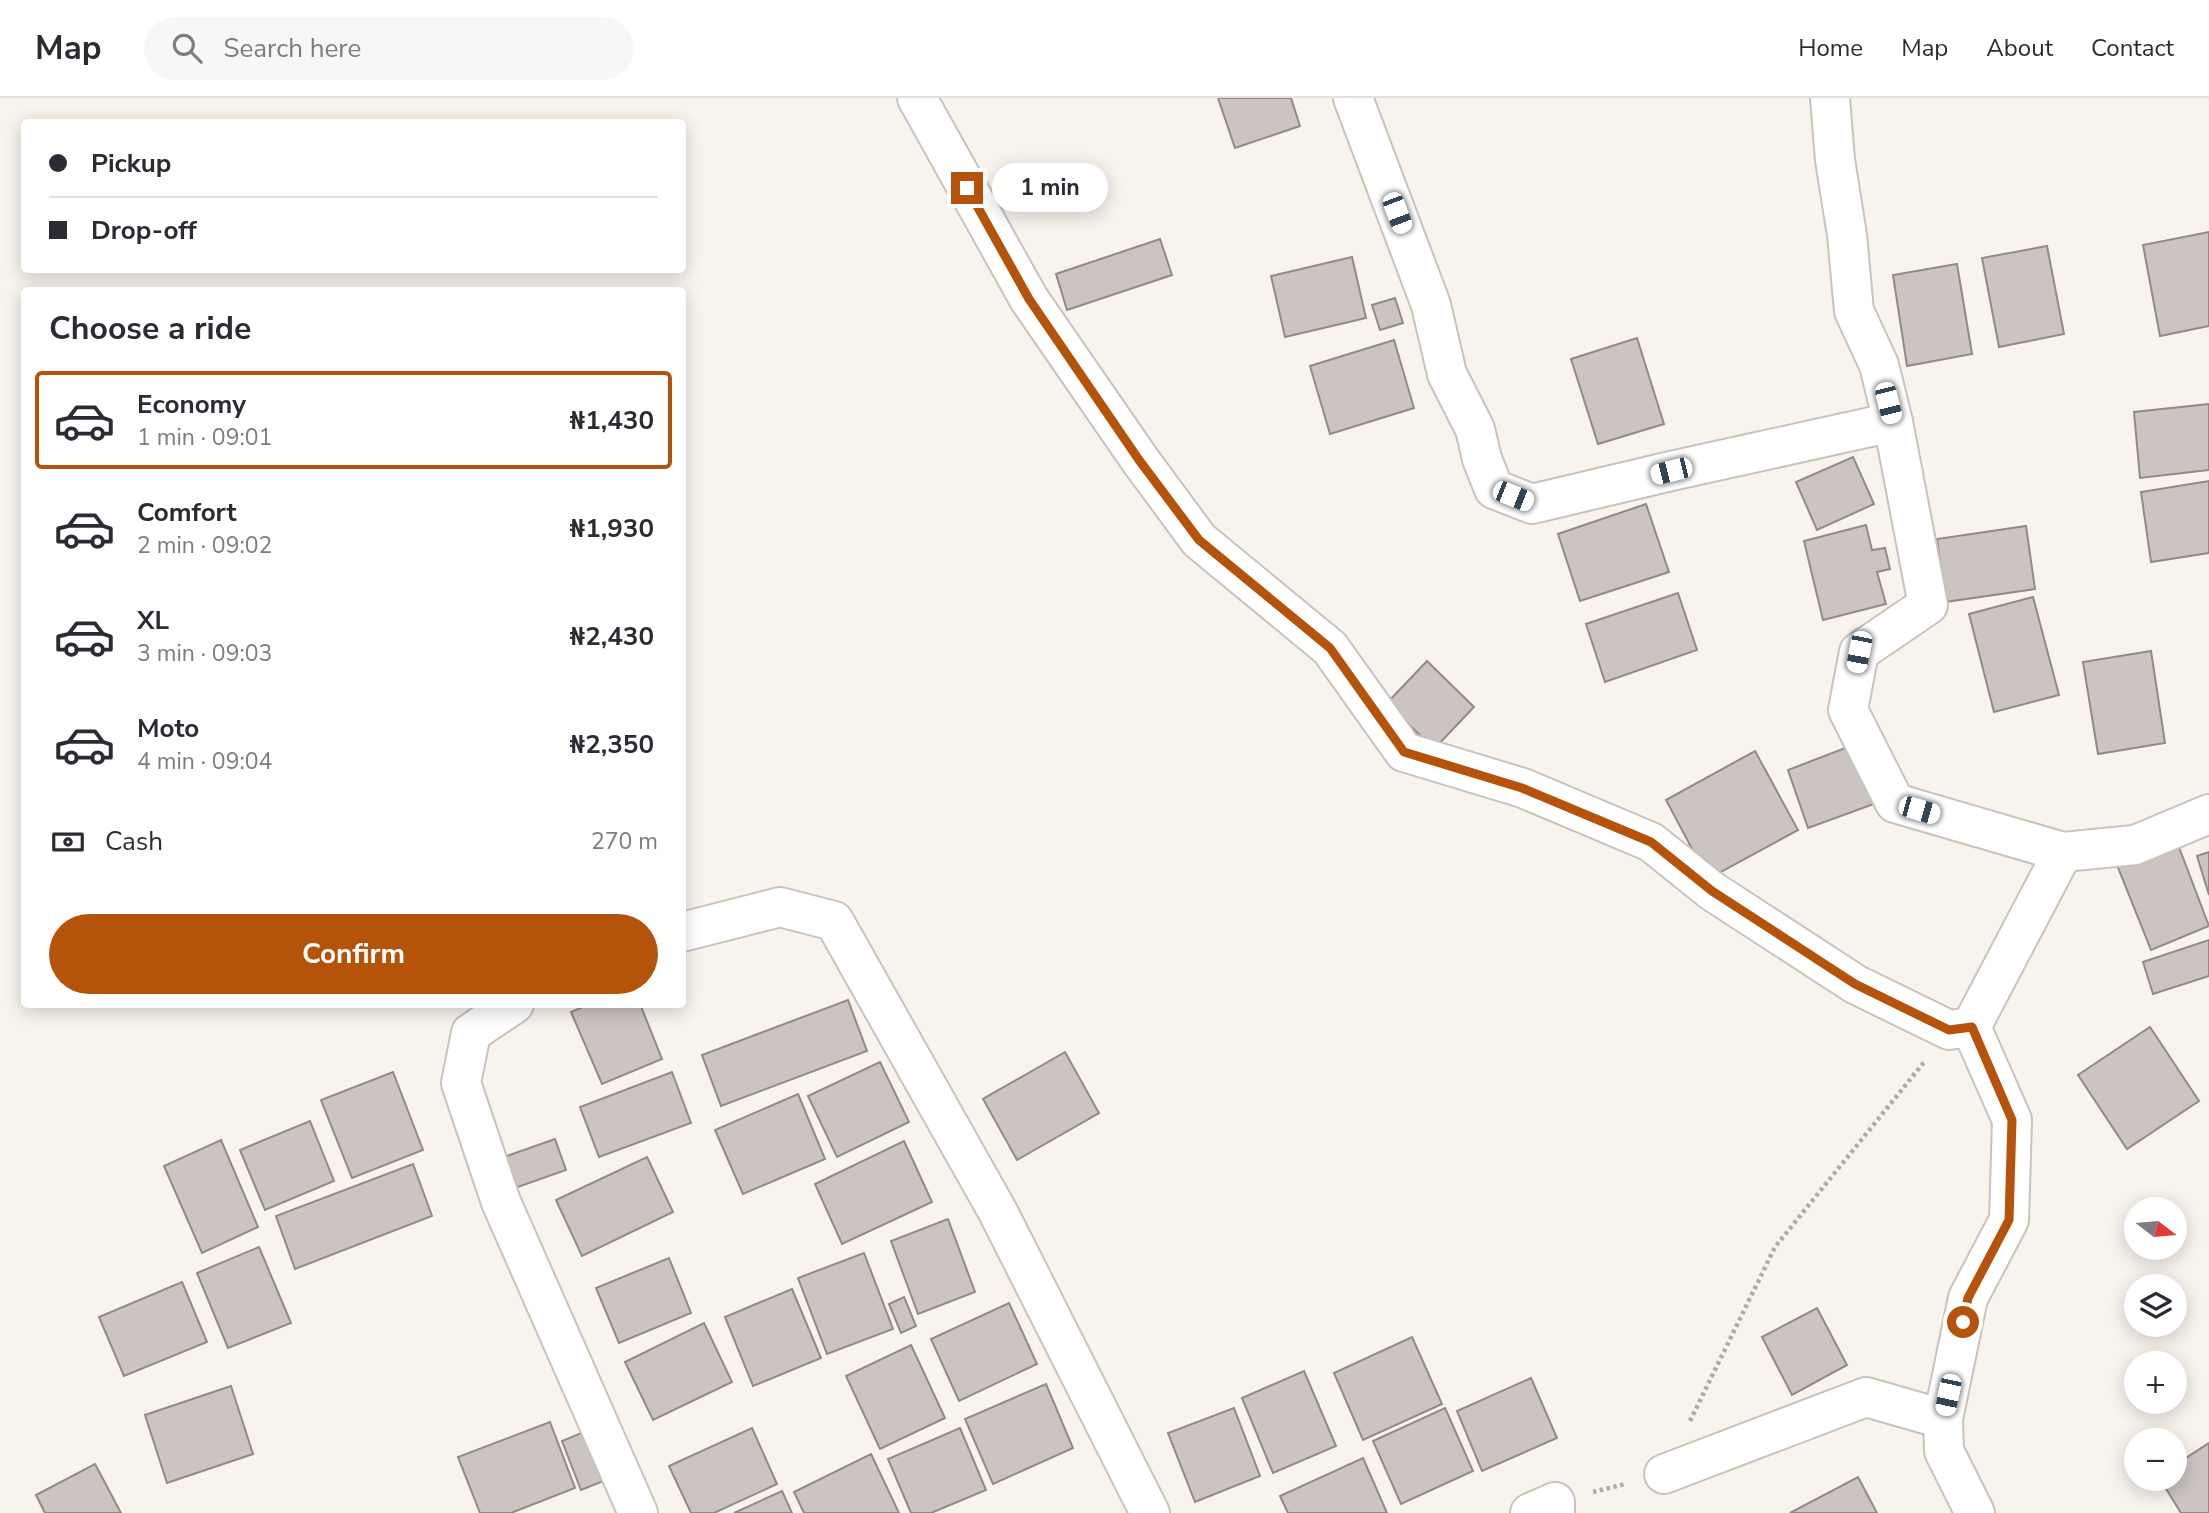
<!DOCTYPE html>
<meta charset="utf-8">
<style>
:root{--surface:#fff;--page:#f7f7f7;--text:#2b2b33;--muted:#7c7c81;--line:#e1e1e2;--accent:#b45309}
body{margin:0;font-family:"Nunito Sans",sans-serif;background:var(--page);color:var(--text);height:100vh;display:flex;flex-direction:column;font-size:26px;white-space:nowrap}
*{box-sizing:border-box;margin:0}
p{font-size:23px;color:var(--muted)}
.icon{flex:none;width:38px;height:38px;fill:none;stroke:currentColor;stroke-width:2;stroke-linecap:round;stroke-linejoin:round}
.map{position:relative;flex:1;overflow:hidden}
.details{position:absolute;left:21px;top:189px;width:665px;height:721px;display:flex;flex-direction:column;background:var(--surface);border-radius:7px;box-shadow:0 4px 18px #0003}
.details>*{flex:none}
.banner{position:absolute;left:21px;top:21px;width:665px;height:154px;border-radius:7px;box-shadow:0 4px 18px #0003;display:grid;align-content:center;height:154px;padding:0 28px;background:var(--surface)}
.needle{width:46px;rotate:106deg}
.buttons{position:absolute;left:2124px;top:1099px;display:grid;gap:14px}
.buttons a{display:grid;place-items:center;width:63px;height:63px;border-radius:50%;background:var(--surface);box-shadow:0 4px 18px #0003;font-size:35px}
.end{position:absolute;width:32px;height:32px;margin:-16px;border:9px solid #b45309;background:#fff;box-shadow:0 0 0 4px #fff}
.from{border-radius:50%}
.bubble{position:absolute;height:49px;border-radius:24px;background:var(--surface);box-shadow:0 4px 18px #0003;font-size:23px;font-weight:700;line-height:49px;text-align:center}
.car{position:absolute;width:21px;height:42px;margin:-21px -10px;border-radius:9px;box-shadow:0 0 5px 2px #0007;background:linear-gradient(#fff 24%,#345 0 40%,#fff 0 76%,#345 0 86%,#fff 0)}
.banner b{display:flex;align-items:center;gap:24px;height:66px;font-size:26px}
.banner b+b{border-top:2px solid var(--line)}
.banner i{width:18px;height:18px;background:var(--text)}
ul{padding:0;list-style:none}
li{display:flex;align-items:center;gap:21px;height:98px;margin:0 14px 10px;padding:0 14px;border:4px solid transparent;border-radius:7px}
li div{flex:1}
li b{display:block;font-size:26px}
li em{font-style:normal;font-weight:700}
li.selected{border-color:var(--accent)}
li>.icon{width:63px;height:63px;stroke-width:1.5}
h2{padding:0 28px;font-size:32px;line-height:84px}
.pay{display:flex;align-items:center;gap:18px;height:77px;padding:0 28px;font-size:26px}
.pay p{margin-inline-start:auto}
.primary-button{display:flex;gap:14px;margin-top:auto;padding:14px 28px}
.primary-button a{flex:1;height:80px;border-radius:42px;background:var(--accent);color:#fff;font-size:28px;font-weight:700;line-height:80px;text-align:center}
header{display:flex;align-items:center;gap:42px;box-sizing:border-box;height:98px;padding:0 35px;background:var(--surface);border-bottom:2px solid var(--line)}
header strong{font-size:33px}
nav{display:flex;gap:38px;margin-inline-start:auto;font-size:24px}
.search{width:490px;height:63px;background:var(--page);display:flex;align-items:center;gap:18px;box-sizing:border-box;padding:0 24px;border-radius:38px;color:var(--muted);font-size:26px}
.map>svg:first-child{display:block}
.building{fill:#cbc4c0;stroke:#918a86;stroke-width:2}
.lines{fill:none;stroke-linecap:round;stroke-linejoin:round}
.minor-casing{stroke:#c9c3be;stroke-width:42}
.path{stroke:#afaaa6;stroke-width:4.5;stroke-dasharray:3.5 3.5;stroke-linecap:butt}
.minor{stroke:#fff;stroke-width:38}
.route{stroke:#b45309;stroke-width:9}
</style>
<header>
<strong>Map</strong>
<div class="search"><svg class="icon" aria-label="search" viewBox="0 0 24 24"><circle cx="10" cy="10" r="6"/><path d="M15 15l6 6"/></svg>Search here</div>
<nav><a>Home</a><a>Map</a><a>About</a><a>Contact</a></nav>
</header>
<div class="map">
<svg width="2209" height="1415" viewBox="0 0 2209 1415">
<rect width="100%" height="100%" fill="#f9f3ee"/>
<g class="building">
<path d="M1218 0H1291L1300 28 1235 50Z"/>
<path d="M2209 134V228L2160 238 2143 147Z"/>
<path d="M1160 141 1172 177 1067 212 1056 176Z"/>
<path d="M2047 148 2064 236 1999 249 1982 160Z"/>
<path d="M1352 159 1366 220 1285 239 1271 178Z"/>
<path d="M1957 166 1972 256 1907 268 1893 177Z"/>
<path d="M1395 200 1403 225 1380 232 1372 207Z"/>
<path d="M1637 240 1664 326 1598 346 1571 261Z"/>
<path d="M1394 242 1414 310 1330 336 1310 268Z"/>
<path d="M2209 306V372L2140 380 2134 314Z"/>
<path d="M1853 359 1874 406 1817 432 1796 384Z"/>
<path d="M2209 383V455L2151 464 2141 394Z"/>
<path d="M1646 406 1669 474 1580 503 1558 436Z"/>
<path d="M1866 427 1872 452 1885 450 1890 471 1877 474 1886 506 1823 522 1804 443Z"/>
<path d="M2026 428 2035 491 1945 504 1937 441Z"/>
<path d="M1678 495 1697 552 1605 584 1586 526Z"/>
<path d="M2033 499 2059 597 1994 614 1969 516Z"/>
<path d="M2151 553 2165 645 2098 656 2083 564Z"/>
<path d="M1427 563 1474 609 1434 651 1387 605Z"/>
<path d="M1853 647 1874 706 1808 730 1788 672Z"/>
<path d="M1755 653 1798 732 1708 781 1666 702Z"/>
<path d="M2177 744 2209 828 2151 852 2117 767Z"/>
<path d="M2209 754V797L2197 758Z"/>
<path d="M2209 842V878L2153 896 2143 864Z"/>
<path d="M848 902 867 953 721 1008 702 957Z"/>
<path d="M590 906H640L662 961 602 986 571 914Z"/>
<path d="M2150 929 2199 1003 2127 1051 2078 977Z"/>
<path d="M1065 954 1099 1015 1017 1062 983 1001Z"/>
<path d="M880 964 909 1024 837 1059 808 998Z"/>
<path d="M393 974 423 1052 352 1080 321 1002Z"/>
<path d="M672 974 691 1025 599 1059 580 1009Z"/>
<path d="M798 996 825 1061 743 1096 715 1032Z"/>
<path d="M310 1023 334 1083 265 1112 240 1052Z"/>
<path d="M555 1041 566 1072 515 1090 504 1059Z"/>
<path d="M221 1042 258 1129 202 1155 164 1068Z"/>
<path d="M904 1043 932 1104 842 1146 815 1086Z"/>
<path d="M647 1059 673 1114 582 1158 556 1102Z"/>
<path d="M413 1066 432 1118 295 1171 276 1118Z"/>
<path d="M948 1121 975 1194 918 1216 891 1143Z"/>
<path d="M259 1149 291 1225 228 1250 197 1175Z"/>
<path d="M864 1155 893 1231 827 1256 798 1180Z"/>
<path d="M669 1160 691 1215 619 1245 596 1190Z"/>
<path d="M182 1184 207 1244 124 1278 99 1219Z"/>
<path d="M792 1191 821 1260 753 1288 725 1219Z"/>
<path d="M904 1199 916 1228 901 1235 889 1206Z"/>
<path d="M1009 1205 1037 1266 959 1303 931 1241Z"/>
<path d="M1817 1210 1847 1267 1792 1297 1762 1239Z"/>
<path d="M704 1225 732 1284 653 1322 625 1264Z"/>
<path d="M1412 1239 1442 1306 1363 1342 1334 1275Z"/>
<path d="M911 1247 945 1320 880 1351 846 1278Z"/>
<path d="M1304 1273 1336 1348 1273 1375 1242 1300Z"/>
<path d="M1531 1280 1557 1340 1482 1373 1457 1313Z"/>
<path d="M1046 1286 1073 1350 993 1386 965 1321Z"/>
<path d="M231 1288 253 1356 167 1385 145 1317Z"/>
<path d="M1234 1310 1260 1378 1195 1404 1168 1335Z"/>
<path d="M1445 1310 1473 1373 1401 1406 1373 1343Z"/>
<path d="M550 1324 575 1390 511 1415H480L458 1359Z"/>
<path d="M752 1330 777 1386 714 1415H691L669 1368Z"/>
<path d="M960 1330 986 1392 931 1415H911L888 1361Z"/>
<path d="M586 1333 606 1382 581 1392 562 1343Z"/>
<path d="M2209 1345V1415H2181L2160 1381H2175V1367Z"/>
<path d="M871 1356 899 1415H804L794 1394Z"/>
<path d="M1363 1360 1387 1415H1288L1280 1398Z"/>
<path d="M95 1366 121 1415H45L36 1397Z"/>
<path d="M1858 1379 1877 1415H1790Z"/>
<path d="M782 1393 792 1415H734Z"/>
</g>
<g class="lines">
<defs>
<g id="minor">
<path d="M917 0 1029 201 1140 362 1199 442 1330 550 1404 654 1523 690 1651 744 1712 793 1855 886 1949 932 1971 929 2063 754 1895 705 1848 612 1859 554 1928 507 1893 324 1879 267 1854 213 1847 137 1835 62 1830 0"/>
<path d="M1353 0 1431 207 1447 276 1475 331 1482 361 1494 391 1532 406 1671 373 1893 324"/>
<path d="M2063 754 2135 747 2209 716"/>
<path d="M682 834 780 809 834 823 998 1114 1150 1415"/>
<path d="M514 906 471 935 461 985 501 1104 638 1415"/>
<path d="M1971 929 2012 1022 2009 1122 1968 1200 1943 1321 1944 1353 1975 1415"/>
<path d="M1664 1376 1866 1299 1943 1321"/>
<path d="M1530 1415 1555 1404V1415"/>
</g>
</defs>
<use href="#minor" class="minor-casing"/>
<g class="path">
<path d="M1690 1323 1775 1149 1925 963"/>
<path d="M1593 1394 1625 1386"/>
</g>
<use href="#minor" class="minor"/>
</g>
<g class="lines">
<path class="route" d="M967 90 1029 201 1139 362 1199 442 1330 550 1404 654 1522 690 1651 744 1712 793 1855 886 1949 932 1972 929 2012 1022 2009 1122 1968 1200 1963 1224"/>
</g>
</svg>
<div class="buttons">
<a><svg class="needle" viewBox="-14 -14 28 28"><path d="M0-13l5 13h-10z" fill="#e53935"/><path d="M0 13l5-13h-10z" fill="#7c7c81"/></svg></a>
<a><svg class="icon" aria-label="layers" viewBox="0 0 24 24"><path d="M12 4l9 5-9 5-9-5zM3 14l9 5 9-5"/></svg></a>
<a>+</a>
<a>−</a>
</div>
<i class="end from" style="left:1963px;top:1224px"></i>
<i class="end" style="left:967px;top:90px"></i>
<div class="bubble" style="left:992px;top:65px;width:116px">1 min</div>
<i class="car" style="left:1397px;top:115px;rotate:159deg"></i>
<i class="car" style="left:1888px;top:305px;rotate:166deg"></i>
<i class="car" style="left:1671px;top:373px;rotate:256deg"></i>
<i class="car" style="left:1513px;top:398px;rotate:112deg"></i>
<i class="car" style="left:1859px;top:554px;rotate:191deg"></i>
<i class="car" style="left:1919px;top:712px;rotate:106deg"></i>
<i class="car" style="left:1948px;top:1297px;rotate:192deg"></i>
<div class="banner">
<b><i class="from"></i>Pickup</b>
<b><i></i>Drop-off</b>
</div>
<section class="details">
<h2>Choose a ride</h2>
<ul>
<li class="selected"><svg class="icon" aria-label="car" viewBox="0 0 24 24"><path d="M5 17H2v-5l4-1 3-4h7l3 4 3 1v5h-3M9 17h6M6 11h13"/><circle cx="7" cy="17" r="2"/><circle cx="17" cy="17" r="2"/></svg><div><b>Economy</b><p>1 min · 09:01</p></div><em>₦1,430</em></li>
<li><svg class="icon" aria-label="car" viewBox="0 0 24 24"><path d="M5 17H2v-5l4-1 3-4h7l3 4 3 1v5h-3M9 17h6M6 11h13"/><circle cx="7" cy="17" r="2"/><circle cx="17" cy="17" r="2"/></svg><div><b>Comfort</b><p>2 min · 09:02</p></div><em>₦1,930</em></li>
<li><svg class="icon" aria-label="car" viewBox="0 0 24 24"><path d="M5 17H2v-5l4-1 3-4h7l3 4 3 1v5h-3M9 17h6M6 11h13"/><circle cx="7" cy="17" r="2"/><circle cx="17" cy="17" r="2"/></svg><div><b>XL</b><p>3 min · 09:03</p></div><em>₦2,430</em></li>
<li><svg class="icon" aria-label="car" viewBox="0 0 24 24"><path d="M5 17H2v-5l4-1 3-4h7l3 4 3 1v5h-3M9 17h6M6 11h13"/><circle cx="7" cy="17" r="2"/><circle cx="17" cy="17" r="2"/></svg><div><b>Moto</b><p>4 min · 09:04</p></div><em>₦2,350</em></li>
</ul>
<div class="pay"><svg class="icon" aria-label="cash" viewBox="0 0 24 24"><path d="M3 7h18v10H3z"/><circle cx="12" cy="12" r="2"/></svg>Cash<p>270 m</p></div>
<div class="primary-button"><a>Confirm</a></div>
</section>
</div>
